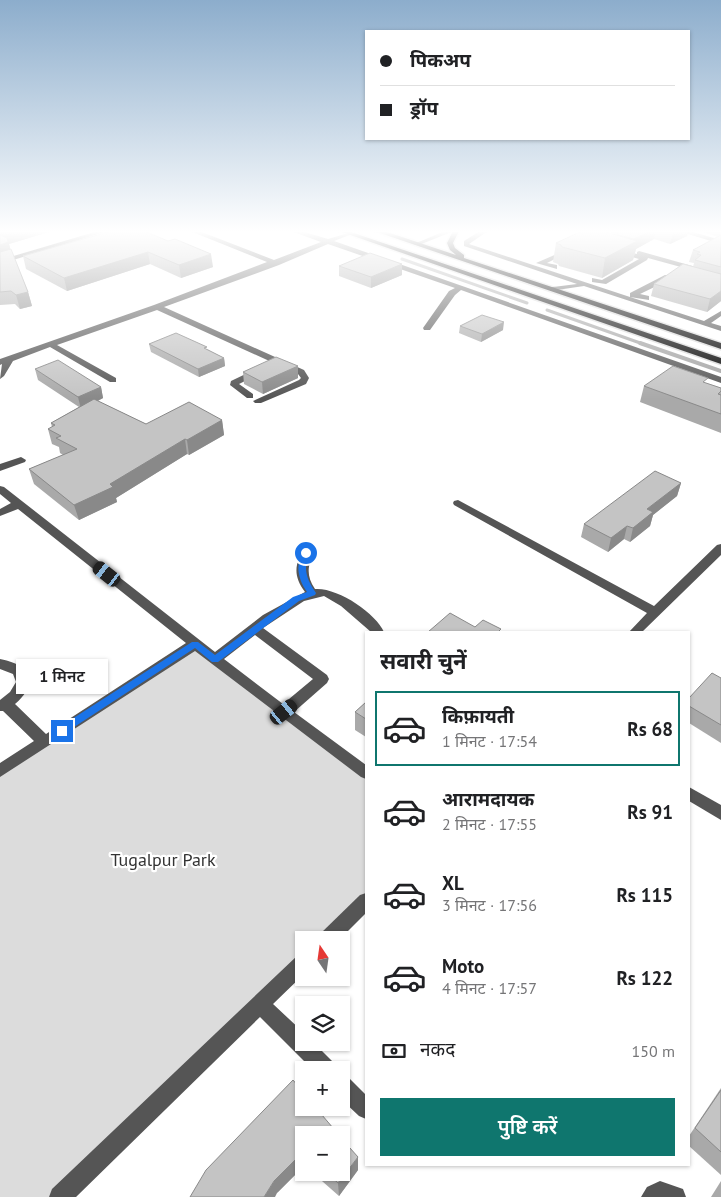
<!DOCTYPE html>
<html lang="hi">
<meta charset="utf-8">
<style>
:root{--surface:#fff;--page:#f6f6f6;--text:#202124;--muted:#757577;--line:#e0e0e0;--accent:#0f766e}
body{margin:0;font-family:"PT Sans","Noto Sans Devanagari",sans-serif;background:var(--page);color:var(--text);height:100vh;display:flex;flex-direction:column;font-size:19px;white-space:nowrap}
*{box-sizing:border-box;margin:0}
p{font-size:16px;color:var(--muted)}
.icon{flex:none;width:28px;height:28px;fill:none;stroke:currentColor;stroke-width:2;stroke-linecap:round;stroke-linejoin:round}
.map{position:relative;flex:1;overflow:hidden}
.details{position:absolute;left:365px;top:631px;width:325px;height:535px;display:flex;flex-direction:column;background:var(--surface);border-radius:0px;box-shadow:0 1px 4px #0004}
.details>*{flex:none}
.top-card{position:absolute;left:365px;top:30px;width:325px;height:110px;border-radius:0px;box-shadow:0 1px 4px #0004;display:grid;align-content:center;height:110px;padding:0 15px;background:var(--surface)}
.needle{width:32px;rotate:347deg}
.buttons{position:absolute;left:295px;top:931px;display:grid;gap:10px}
.buttons a{display:grid;place-items:center;width:55px;height:55px;border-radius:0px;background:var(--surface);box-shadow:0 1px 4px #0004;font-size:25px}
.end{position:absolute;width:22px;height:22px;margin:-11px;border:6px solid #1a73e8;background:#fff;box-shadow:0 0 0 2px #fff}
.from{border-radius:50%}
.bubble{position:absolute;height:35px;border-radius:0px;background:var(--surface);box-shadow:0 1px 4px #0004;font-size:16px;font-weight:600;line-height:35px;text-align:center}
.car{position:absolute;width:15px;height:30px;margin:-15px -8px;border-radius:6px;box-shadow:0 0 4px 1px #0007;background:linear-gradient(#222 24%,#8ab4d8 0 40%,#222 0 76%,#8ab4d8 0 86%,#222 0)}
.top-card b{display:flex;align-items:center;gap:18px;height:48px;font-size:19px}
.top-card b+b{border-top:1px solid var(--line)}
.top-card i{width:12px;height:12px;background:var(--text)}
ul{padding:0;list-style:none}
li{display:flex;align-items:center;gap:15px;height:75px;margin:0 10px 8px;padding:0 5px;border:2px solid transparent;border-radius:0px}
li div{flex:1}
li b{display:block;font-size:19px}
li em{font-style:normal;font-weight:600}
li.on{border-color:var(--accent)}
li>.icon{width:45px;height:45px;stroke-width:1.5}
h2{padding:0 15px;font-size:22px;line-height:60px}
.pay{display:flex;align-items:center;gap:12px;height:55px;padding:0 15px;font-size:19px}
.pay p{margin-inline-start:auto}
.primary-button{display:flex;gap:10px;margin-top:auto;padding:10px 15px}
.primary-button a{flex:1;height:58px;border-radius:0px;background:var(--accent);color:#fff;font-size:20px;font-weight:600;line-height:58px;text-align:center}
.map>svg:first-child{display:block}
.green{fill:#dcdcdc}
.lines{fill:none;stroke-linecap:round;stroke-linejoin:round}
.stream-far1{stroke:#a3a3a3;stroke-width:3}
.stream{stroke:#a3a3a3;stroke-width:4}
.major-casing{stroke:#dbdbdb;stroke-width:3}
.minor{fill:#555;fill-rule:evenodd}
.major{fill:#000;fill-rule:evenodd}
.wall{fill:#a9a9a9}
.shaded-wall{fill:#898989}
.building{fill:#c4c4c4;stroke:#898989}
.route{fill:#1a73e8}
.labels{text-anchor:middle;dominant-baseline:central;stroke-width:4.5;stroke-linejoin:round;paint-order:stroke}
.near-park-label{font-size:18px;fill:#333;stroke:#fff}
</style>
<div class="map">
<svg width="721" height="1197" viewBox="0 0 721 1197">
<rect width="100%" height="100%" fill="#fff"/>
<path class="green" d="M195 644 246 684 366 773V901L326 940H304V961L60 1197H0V771Z"/>
<g class="lines">
<g class="stream-far1">
<path d="M402 259 527 303"/>
<path d="M547 310 643 344"/>
</g>
<path class="stream" d="M640 343 721 371"/>
<defs>
<g id="major">
<path d="M339 231H348L721 358V364Z"/>
<path d="M374 231H384L456 255 450 250 447 243 453 231H459L453 243 455 248 464 255V258L721 343V349Z"/>
</g>
</defs>
<use href="#major" class="major-casing"/>
<g class="minor">
<path d="M98 231H108L0 264V260Z"/>
<path d="M190 231H199L274 260 321 242 291 231H301L328 239 352 232V234L334 241 721 377V383L461 290 455 295 430 330H424L423 328 449 291 455 288 328 244 279 265 164 307 304 370 309 378 306 384 261 403H255L253 401 299 380 301 378 298 374 157 310 57 345 116 378V382H110L50 347 13 361 4 376 0 379 2 364 0 365V359L154 305 267 262Z"/>
<path d="M445 231H454L419 245 414 244Z"/>
<path d="M480 231H488L469 244 630 297V293L665 275H671V279L640 294 649 296V300L630 297 704 321 721 311V316L711 323 721 326V331L584 286 550 291V287H553L577 284 464 246V241Z"/>
<path d="M678 231H689L721 240V244Z"/>
<path d="M566 250 571 251 547 263 557 265V269L536 263Z"/>
<path d="M620 250 637 254V252L639 251 721 274V278L648 258 647 260 606 284 592 282V278L602 280 639 259 618 253 617 252Z"/>
<path d="M258 368 262 371 261 373 239 384 253 394V398H247L230 385 231 381Z"/>
<path d="M21 457 26 460 25 462 0 471V464Z"/>
<path d="M0 486 4 487 215 652 263 615 305 592C292 574 295 563 306 546H314L316 549C308 563 305 575 315 589 337 587 376 613 384 632H371L341 606 324 596 304 601 263 628 327 675 329 679 327 683 294 712 366 765V779L361 777 195 651 0 777V763L34 741 3 711H0V700L10 692 16 682 13 674 0 669V659C31 665 40 682 15 704L46 734 186 643 18 509 0 516V509L11 503 0 494ZM255 635 313 679 283 704 224 659Z"/>
<path d="M458 500 654 606 717 545 721 544V555L642 632H629L647 613 454 505 453 503 454 501Z"/>
<path d="M689 787 721 805V820L689 801Z"/>
<path d="M366 893V913L339 940H317L320 934 360 895Z"/>
<path d="M304 952V974L273 1004 304 1033V1042H313L334 1063 337 1070H313L260 1017 76 1197H49L52 1189 298 955Z"/>
<path d="M341 1074 348 1077 366 1095V1119L359 1116 341 1099Z"/>
<path d="M660 1181 683 1189 686 1197H641L647 1187Z"/>
</g>
<use href="#major" class="major"/>
</g>
<g class="wall">
<path d="M0 231H52L9 244 10 249 28 292 32 306 20 309 15 304 0 305Z"/>
<path d="M104 231 213 267 181 278 150 264 67 291 26 269 23 256 105 233Z"/>
<path d="M611 231H688L687 236 670 244 654 239 636 249 633 260 602 278 559 266 558 264 553 262 556 243 611 233Z"/>
<path d="M700 231H721V301L707 312 651 296 654 284 693 267 694 263 689 262 693 250 718 237Z"/>
<path d="M339 266 402 275 371 288 339 276Z"/>
<path d="M460 326 503 330 481 342 459 333Z"/>
<path d="M149 344 207 349 224 358 225 366 199 377 151 352Z"/>
<path d="M298 366V378L263 394 244 384 243 372Z"/>
<path d="M35 369 101 387 103 398 98 401 146 424 222 420 224 435 189 455 187 454 116 498 117 502 79 520 34 484 29 469 63 455 60 453 59 447 52 444 48 429 52 427 51 423 79 407 38 380Z"/>
<path d="M706 383 721 388V433L640 402 644 386Z"/>
<path d="M681 483 677 496 653 515 650 526 630 542 624 539 608 552 581 537 584 524Z"/>
<path d="M721 678V743L689 723V698Z"/>
<path d="M366 702V737L355 730V712Z"/>
<path d="M721 1088V1175L689 1146V1136Z"/>
<path d="M304 1135V1172H341L358 1170 339 1196 314 1174 297 1173 277 1193Z"/>
<path d="M721 1181V1197H711Z"/>
</g>
<g class="shaded-wall">
<path d="M7 231H52L9 244 12 255 0 258V233Z"/>
<path d="M650 231H656L654 239 636 249 633 260 602 278 605 258 634 239Z"/>
<path d="M676 231H688L687 236 670 244 673 233Z"/>
<path d="M148 252 150 264 67 291 64 278Z"/>
<path d="M211 254 213 267 181 278 179 265Z"/>
<path d="M402 264V275L371 288V277Z"/>
<path d="M721 291V301L707 312 710 299Z"/>
<path d="M28 292 32 306 20 309 16 295Z"/>
<path d="M504 322 503 330 481 342 482 334Z"/>
<path d="M224 358 225 366 199 377 198 369Z"/>
<path d="M298 366V378L263 394 262 382Z"/>
<path d="M101 387 103 398 81 409 78 397Z"/>
<path d="M222 420 224 435 189 455 187 440Z"/>
<path d="M185 439 187 454 116 498 117 502 79 520 74 505Z"/>
<path d="M681 483 677 496 653 515 650 526 630 542 633 528 647 509Z"/>
<path d="M627 526 624 539 608 552 611 538Z"/>
<path d="M358 1157V1170L339 1196 338 1183Z"/>
<path d="M295 1160 297 1173 277 1193 275 1197H264L274 1181Z"/>
</g>
<g class="building">
<path d="M105 231H144L168 241 175 239 211 254 179 265 148 252 64 278 23 256 108 232Z"/>
<path d="M582 231H603L637 241 605 258 562 247 561 245 556 243Z"/>
<path d="M617 231H650L634 239 618 235Z"/>
<path d="M0 235 7 238 8 242 0 245Z"/>
<path d="M721 235V267L695 260 701 255 697 254 700 252 693 250Z"/>
<path d="M11 249 28 292 16 295 11 291 0 292V252Z"/>
<path d="M370 253 402 264 371 277 339 266Z"/>
<path d="M683 264 721 274V291L710 299 654 284Z"/>
<path d="M482 315 504 322 482 334 460 326Z"/>
<path d="M176 333 207 347 204 348 224 358 198 369 149 344Z"/>
<path d="M276 357 298 366 262 382 243 372Z"/>
<path d="M58 360 101 387 78 397 35 369Z"/>
<path d="M673 366 708 378 703 382 721 388V391L718 394 721 395V414L644 386Z"/>
<path d="M94 399 146 424 189 402 222 420 187 440 185 439 110 484 113 487 74 505 29 469 77 449 56 438 61 436 48 429 55 425 51 423Z"/>
<path d="M655 471 681 483 647 509 653 512 633 528 627 526 611 538 584 524Z"/>
<path d="M450 613 475 627 483 620 501 629 498 632H428Z"/>
<path d="M712 673 721 678V725L689 706V698Z"/>
<path d="M366 702V719L355 712Z"/>
<path d="M293 1080 304 1093V1108H316L339 1135H304V1161L295 1160 274 1181 264 1197H190L206 1170Z"/>
<path d="M721 1090V1152L695 1128Z"/>
<path d="M341 1138 358 1157 338 1183 326 1172H341Z"/>
</g>
<linearGradient id="sky" x2="0" y2="1"><stop stop-color="#8cadcc"/><stop offset="0.58" stop-color="#fff"/><stop offset="1" stop-color="#fff" stop-opacity="0"/></linearGradient>
<rect width="721" height="399" fill="url(#sky)"/>
<path class="route" d="M306 551 310 553C302 568 307 580 316 593L315 595 299 601 218 662H212L195 648 65 733H58V728L192 642H198L215 655 293 597 307 592C298 579 295 565 303 552Z"/>
<g class="labels">
<g class="near-park-label">
<text x="163" y="859">Tugalpur Park</text>
</g>
</g>
</svg>
<div class="buttons">
<a><svg class="needle" viewBox="-14 -14 28 28"><path d="M0-13l5 13h-10z" fill="#e53935"/><path d="M0 13l5-13h-10z" fill="#757577"/></svg></a>
<a><svg class="icon" aria-label="layers" viewBox="0 0 24 24"><path d="M12 4l9 5-9 5-9-5zM3 14l9 5 9-5"/></svg></a>
<a>+</a>
<a>−</a>
</div>
<i class="end from" style="left:306px;top:553px"></i>
<i class="end" style="left:62px;top:731px"></i>
<div class="bubble" style="left:16px;top:659px;width:92px">1 मिनट</div>
<i class="car" style="left:107px;top:574px;rotate:308deg"></i>
<i class="car" style="left:284px;top:712px;rotate:51deg"></i>
<div class="top-card">
<b><i class="from"></i>पिकअप</b>
<b><i></i>ड्रॉप</b>
</div>
<section class="details">
<h2>सवारी चुनें</h2>
<ul>
<li class="on"><svg class="icon" aria-label="car" viewBox="0 0 24 24"><path d="M5 17H2v-5l4-1 3-4h7l3 4 3 1v5h-3M9 17h6M6 11h13"/><circle cx="7" cy="17" r="2"/><circle cx="17" cy="17" r="2"/></svg><div><b>किफ़ायती</b><p>1 मिनट · 17:54</p></div><em>Rs 68</em></li>
<li><svg class="icon" aria-label="car" viewBox="0 0 24 24"><path d="M5 17H2v-5l4-1 3-4h7l3 4 3 1v5h-3M9 17h6M6 11h13"/><circle cx="7" cy="17" r="2"/><circle cx="17" cy="17" r="2"/></svg><div><b>आरामदायक</b><p>2 मिनट · 17:55</p></div><em>Rs 91</em></li>
<li><svg class="icon" aria-label="car" viewBox="0 0 24 24"><path d="M5 17H2v-5l4-1 3-4h7l3 4 3 1v5h-3M9 17h6M6 11h13"/><circle cx="7" cy="17" r="2"/><circle cx="17" cy="17" r="2"/></svg><div><b>XL</b><p>3 मिनट · 17:56</p></div><em>Rs 115</em></li>
<li><svg class="icon" aria-label="car" viewBox="0 0 24 24"><path d="M5 17H2v-5l4-1 3-4h7l3 4 3 1v5h-3M9 17h6M6 11h13"/><circle cx="7" cy="17" r="2"/><circle cx="17" cy="17" r="2"/></svg><div><b>Moto</b><p>4 मिनट · 17:57</p></div><em>Rs 122</em></li>
</ul>
<div class="pay"><svg class="icon" aria-label="cash" viewBox="0 0 24 24"><path d="M3 7h18v10H3z"/><circle cx="12" cy="12" r="2"/></svg>नकद<p>150 m</p></div>
<div class="primary-button"><a>पुष्टि करें</a></div>
</section>
</div>
